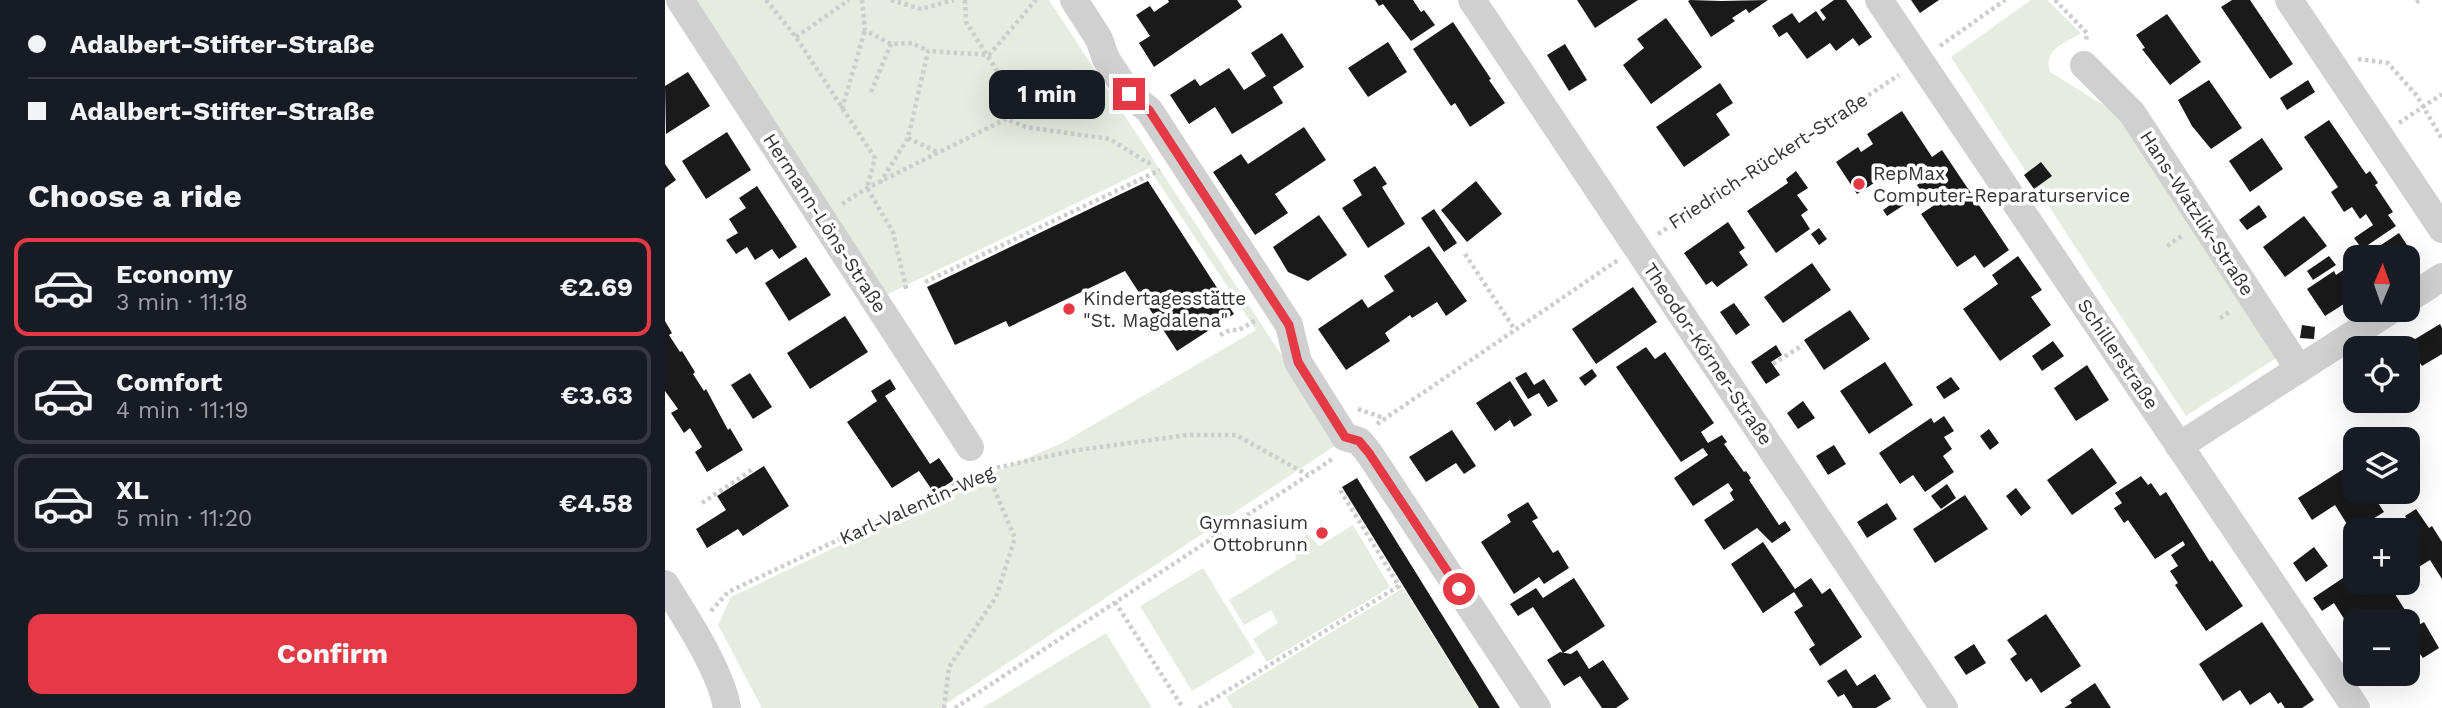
<!DOCTYPE html>
<meta charset="utf-8">
<style>
:root{--surface:#171b24;--page:#20242c;--text:#f1f3f6;--muted:#9ea1a6;--line:#363941;--accent:#e63946}
body{margin:0;font-family:"Work Sans",sans-serif;background:var(--page);color:var(--text);height:100vh;display:flex;flex-direction:column;font-size:26px;white-space:nowrap}
*{box-sizing:border-box;margin:0}
p{font-size:23px;color:var(--muted)}
.icon{flex:none;width:38px;height:38px;fill:none;stroke:currentColor;stroke-width:2;stroke-linecap:round;stroke-linejoin:round}
.map{position:relative;flex:1;overflow:hidden}
.panel{display:flex;flex-direction:column;background:var(--surface);width:665px}
.panel>*{flex:none}
.top-card{display:grid;align-content:center;height:154px;padding:0 28px;background:var(--surface)}
.needle{width:46px;rotate:2deg}
.tools{position:absolute;left:1678px;top:245px;display:grid;gap:14px}
.tools a{display:grid;place-items:center;width:77px;height:77px;border-radius:14px;background:var(--surface);box-shadow:0 7px 28px #0002;font-size:35px}
.end{position:absolute;width:32px;height:32px;margin:-16px;border:9px solid #e63946;background:#fff;box-shadow:0 0 0 4px #fff}
.from{border-radius:50%}
.bubble{position:absolute;height:49px;border-radius:14px;background:var(--surface);box-shadow:0 7px 28px #0002;font-size:23px;font-weight:700;line-height:49px;text-align:center}
.top-card b{display:flex;align-items:center;gap:24px;height:66px;font-size:26px}
.top-card b+b{border-top:2px solid var(--line)}
.top-card i{width:18px;height:18px;background:var(--text)}
ul{padding:0;list-style:none}
li{display:flex;align-items:center;gap:21px;height:98px;margin:0 14px 10px;padding:0 14px;border:4px solid var(--line);border-radius:14px}
li div{flex:1}
li b{display:block;font-size:26px}
li em{font-style:normal;font-weight:700}
li.current{border-color:var(--accent)}
li>.icon{width:63px;height:63px;stroke-width:1.5}
h2{padding:0 28px;font-size:32px;line-height:84px}
.action{display:flex;gap:14px;margin-top:auto;padding:14px 28px}
.action a{flex:1;height:80px;border-radius:14px;background:var(--accent);color:#fff;font-size:28px;font-weight:700;line-height:80px;text-align:center}
main{display:flex;flex:1;min-height:0}
.map>svg:first-child{display:block}
.green{fill:#e6ecdf}
.building{fill:#1a1a1a}
.lines{fill:none;stroke-linecap:round;stroke-linejoin:round}
.path{stroke:#cdcdcd;stroke-width:4.5;stroke-dasharray:3.5 3.5;stroke-linecap:butt}
.minor{stroke:#d0d0d0;stroke-width:28}
.route{stroke:#e63946;stroke-width:9}
.poi-dot{fill:#e63946;stroke:#fff;stroke-width:2.5}
.labels{text-anchor:middle;dominant-baseline:central;stroke-width:7;stroke-linejoin:round;paint-order:stroke}
.street-label{font-size:19px;fill:#333;stroke:#fff}
.poi-label{font-size:19px;fill:#333;stroke:#fff;text-anchor:start}
</style>
<main>
<section class="panel">
<div class="top-card">
<b><i class="from"></i>Adalbert-Stifter-Straße</b>
<b><i></i>Adalbert-Stifter-Straße</b>
</div>
<h2>Choose a ride</h2>
<ul>
<li class="current"><svg class="icon" aria-label="car" viewBox="0 0 24 24"><path d="M5 17H2v-5l4-1 3-4h7l3 4 3 1v5h-3M9 17h6M6 11h13"/><circle cx="7" cy="17" r="2"/><circle cx="17" cy="17" r="2"/></svg><div><b>Economy</b><p>3 min · 11:18</p></div><em>€2.69</em></li>
<li><svg class="icon" aria-label="car" viewBox="0 0 24 24"><path d="M5 17H2v-5l4-1 3-4h7l3 4 3 1v5h-3M9 17h6M6 11h13"/><circle cx="7" cy="17" r="2"/><circle cx="17" cy="17" r="2"/></svg><div><b>Comfort</b><p>4 min · 11:19</p></div><em>€3.63</em></li>
<li><svg class="icon" aria-label="car" viewBox="0 0 24 24"><path d="M5 17H2v-5l4-1 3-4h7l3 4 3 1v5h-3M9 17h6M6 11h13"/><circle cx="7" cy="17" r="2"/><circle cx="17" cy="17" r="2"/></svg><div><b>XL</b><p>5 min · 11:20</p></div><em>€4.58</em></li>
</ul>
<div class="action"><a>Confirm</a></div>
</section>
<div class="map">
<svg width="1777" height="708" viewBox="0 0 1777 708">
<rect width="100%" height="100%" fill="#fff"/>
<g class="green">
<path d="M25 0H384L674 443 275 708H97L53 625 66 597 316 478 397 443 591 330 484 168 221 295Z"/>
<path d="M1366 0H1382L1416 33C1399 44 1378 49 1385 72L1461 119 1613 357 1521 416 1286 57Z"/>
<path d="M688 525 725 587 602 662 588 639 613 623 606 610 579 625 564 600 631 559 627 545 643 534 654 546Z"/>
<path d="M538 568 590 653 527 691 475 606Z"/>
<path d="M738 588 813 708H568L561 697Z"/>
<path d="M441 633 487 708H317Z"/>
</g>
<g class="building">
<path d="M503 0H572L577 7 489 67 474 43 485 36 471 15 485 6 489 12 504 2Z"/>
<path d="M710 0H748L756 12 759 10 770 25 746 41 718 4 714 6Z"/>
<path d="M912 0H973L930 28Z"/>
<path d="M1025 0 1056 1 1103 0 1084 13 1081 9 1067 18 1070 21 1046 37 1023 1Z"/>
<path d="M1169 0H1181L1207 37 1194 46 1188 38 1171 51 1165 43 1142 59 1122 32 1114 37 1107 26 1127 13 1134 23 1151 11 1158 21 1161 18 1155 10Z"/>
<path d="M1246 0H1274L1255 13Z"/>
<path d="M1567 0H1585L1628 64 1605 79 1556 7Z"/>
<path d="M1502 14 1536 62 1505 85 1477 49 1480 48 1471 35Z"/>
<path d="M1001 18 1037 67 986 104 958 65 979 48 972 39Z"/>
<path d="M788 22 826 79 824 80 840 103 805 127 790 103 786 106 748 49Z"/>
<path d="M617 33 639 67 608 87 618 103 567 134 550 107 524 124 505 95 530 79 535 86 564 68 579 90 601 76 586 53Z"/>
<path d="M723 42 742 72 703 97 683 68Z"/>
<path d="M900 44 922 80 904 91 882 55Z"/>
<path d="M23 72 45 106 1 134 0 86Z"/>
<path d="M1544 80 1577 128 1546 149 1527 126 1513 100Z"/>
<path d="M1643 80 1650 92 1622 110 1615 98Z"/>
<path d="M1055 83 1068 103 1051 114 1065 135 1019 167 991 127Z"/>
<path d="M1237 111 1267 157 1277 150 1344 250 1319 268 1310 255 1292 267 1256 214 1274 202 1265 188 1257 193 1252 185 1266 175 1273 183 1261 165 1234 183 1226 172 1192 194 1171 162 1193 147 1196 152 1208 144 1202 134Z"/>
<path d="M1664 120 1701 174 1705 171 1713 183 1710 185 1728 212 1723 215 1731 226 1697 249 1689 238 1708 225 1701 214 1695 219 1687 207 1679 212 1666 192 1673 187 1639 137Z"/>
<path d="M639 127 661 160 610 194 623 213 590 235 548 172 576 154 583 164Z"/>
<path d="M62 132 86 170 41 199 17 161Z"/>
<path d="M1597 138 1618 169 1585 192 1564 161Z"/>
<path d="M1376 162 1387 176 1369 189 1359 175Z"/>
<path d="M0 164 11 180 0 188Z"/>
<path d="M710 166 722 184 717 187 740 224 703 248 677 208 697 195 688 180Z"/>
<path d="M1131 171 1143 188 1132 195 1143 210 1136 215 1145 229 1111 253 1082 211 1123 183 1121 179Z"/>
<path d="M483 181 569 314 512 351 460 271 344 327 341 321 290 345 262 287Z"/>
<path d="M811 181 837 214 802 242 776 210Z"/>
<path d="M92 186 132 247 114 259 107 249 90 260 82 247 71 254 61 240 73 233 64 219 81 208 74 198Z"/>
<path d="M1231 193 1239 205 1222 216 1218 210 1225 205 1221 199Z"/>
<path d="M1594 205 1602 217 1582 230 1574 220Z"/>
<path d="M769 209 792 243 779 252 756 218Z"/>
<path d="M654 215 682 255 643 281 623 272 608 247Z"/>
<path d="M1639 216 1662 246 1620 277 1598 247Z"/>
<path d="M1063 222 1080 248 1074 252 1083 265 1052 287 1047 281 1041 285 1019 253Z"/>
<path d="M1154 228 1162 239 1154 245 1146 234Z"/>
<path d="M1734 233 1750 257 1743 262V257H1698Z"/>
<path d="M764 246 802 301 781 316 772 302 747 318 745 315 720 333 725 341 681 370 653 329 697 299 703 308 729 291 719 276Z"/>
<path d="M1353 256 1377 290 1366 297 1386 325 1335 361 1298 309 1333 284 1327 275Z"/>
<path d="M1664 256 1671 265 1648 280 1642 271Z"/>
<path d="M141 257 166 295 124 321 100 283Z"/>
<path d="M1690 262V297L1660 316 1642 289 1669 271 1671 275Z"/>
<path d="M1147 263 1166 290 1118 323 1099 297Z"/>
<path d="M968 287 992 322 931 364 907 329Z"/>
<path d="M1069 303 1085 325 1071 335 1055 312Z"/>
<path d="M1185 310 1205 339 1159 370 1139 340Z"/>
<path d="M180 316 203 352 145 389 122 353Z"/>
<path d="M0 321 7 333 4 335 15 352 17 351 30 372 28 374 39 391 41 389 63 430 65 428 78 450 42 472 30 452 37 447 25 428 19 433 6 413 13 409 0 391Z"/>
<path d="M1775 324 1777 328V354L1757 366 1746 350 1743 352V348H1733L1729 342 1738 336 1742 344Z"/>
<path d="M1637 325 1650 327 1649 339 1635 338Z"/>
<path d="M1388 341 1399 356 1377 371 1367 356Z"/>
<path d="M1111 345 1117 355 1106 362 1115 375 1101 384 1086 362Z"/>
<path d="M981 347 990 359 1000 352 1049 423 1036 432 1043 443 1057 435 1062 442 1059 444 1079 472 1081 471 1086 478 1084 480 1114 525 1120 521 1126 530 1107 543 1092 528 1059 550 1039 520 1069 500 1065 493 1068 490 1063 483 1028 506 1009 478 1043 455 1038 448 1016 462 951 367Z"/>
<path d="M1220 362 1248 405 1204 434 1175 391Z"/>
<path d="M1422 365 1444 400 1411 421 1389 388Z"/>
<path d="M927 369 932 376 920 386 914 378Z"/>
<path d="M861 372 869 385 879 379 893 401 883 407 874 393 863 399 850 378Z"/>
<path d="M85 373 107 407 88 419 66 385Z"/>
<path d="M1286 377 1295 389 1279 399 1271 387Z"/>
<path d="M225 379 231 389 220 396 265 464 274 458 289 480 269 493 254 471 227 488 182 422 212 401 206 391Z"/>
<path d="M845 381 867 415 849 427 845 420 830 431 811 403Z"/>
<path d="M1138 401 1150 418 1133 429 1122 413Z"/>
<path d="M1279 416 1289 431 1279 437 1287 449 1278 456 1289 472 1260 492 1248 475 1235 484 1214 453 1266 418 1269 423Z"/>
<path d="M1324 429 1334 443 1325 450 1315 436Z"/>
<path d="M787 430 811 466 799 474 791 463 761 482 744 457Z"/>
<path d="M1169 445 1181 464 1163 475 1151 456Z"/>
<path d="M1427 448 1452 483 1407 515 1382 480Z"/>
<path d="M1688 463 1690 467V492H1706L1719 512 1687 532 1670 505 1647 520 1633 498Z"/>
<path d="M99 466 124 506 78 536 73 529 42 548 31 529 61 510 52 496Z"/>
<path d="M1476 476 1483 485 1486 483 1495 496 1501 492 1545 562 1547 560 1578 606 1541 631 1510 585 1513 583 1505 571 1513 566 1506 555 1520 545 1518 541 1490 559 1463 520 1459 523 1449 508 1457 503 1450 493Z"/>
<path d="M692 478 835 708H814L677 487Z"/>
<path d="M1282 484 1291 498 1276 509 1266 496Z"/>
<path d="M1351 488 1366 508 1356 516 1341 496Z"/>
<path d="M1300 495 1323 529 1270 563 1248 529Z"/>
<path d="M863 502 873 518 867 521 888 553 893 550 904 568 879 584 874 577 849 594 816 542 846 522 842 515Z"/>
<path d="M1222 503 1232 519 1202 538 1192 522Z"/>
<path d="M1751 509 1764 528 1767 526 1777 542V579L1765 560 1752 568 1743 555V541L1752 535 1740 516Z"/>
<path d="M1098 542 1130 589 1146 578 1157 594 1165 588 1197 637 1155 666 1144 649 1150 645 1129 612 1138 606 1129 592 1098 613 1066 564Z"/>
<path d="M1649 547 1663 566 1641 582 1628 563Z"/>
<path d="M1690 570V583H1723L1740 610 1722 621H1690V636L1669 603 1657 611 1648 598Z"/>
<path d="M909 578 940 626 898 653 868 607 853 616 845 604 871 588 878 598Z"/>
<path d="M1381 614 1416 666 1376 693 1366 678 1361 682 1345 659 1352 654 1342 640Z"/>
<path d="M1597 622 1649 700 1637 708H1620L1616 702 1613 704 1605 692 1585 705 1575 690 1558 701 1534 664Z"/>
<path d="M1759 622 1774 648 1758 658 1755 654 1743 661V631Z"/>
<path d="M1309 644 1321 663 1301 675 1289 657Z"/>
<path d="M912 650 924 669 938 660 964 699 951 708H937L915 676 899 686 882 660 895 652 906 654Z"/>
<path d="M1181 669 1192 686 1210 674 1226 699 1211 708H1188L1179 694 1173 697 1162 681Z"/>
<path d="M1430 683 1446 708H1399L1407 703 1405 700Z"/>
</g>
<g class="lines">
<g class="path">
<path d="M101 0 131 37 210 158 202 188 228 232 242 292"/>
<path d="M197 0 200 30 226 44 247 43 263 51"/>
<path d="M226 0 256 9 289 0"/>
<path d="M300 0 301 22 334 74 341 119 361 127 445 139 483 163 488 161"/>
<path d="M1390 0 1422 33 1421 42"/>
<path d="M1751 2 1755 0"/>
<path d="M131 37 184 0"/>
<path d="M1275 46 1340 0"/>
<path d="M1693 59 1723 63 1752 96 1777 139"/>
<path d="M206 92 226 44"/>
<path d="M177 109 200 30"/>
<path d="M1734 123 1777 94"/>
<path d="M243 138 272 152"/>
<path d="M215 183 243 138 263 51 324 55 371 0"/>
<path d="M177 204 202 188 341 119"/>
<path d="M993 234 1234 75"/>
<path d="M1502 246 1518 235"/>
<path d="M800 254 850 330"/>
<path d="M260 282 495 170"/>
<path d="M1555 318 1566 311"/>
<path d="M555 335 565 330H574L591 320"/>
<path d="M1108 364 1138 345"/>
<path d="M693 409 719 418"/>
<path d="M712 424 953 260"/>
<path d="M37 503 88 469"/>
<path d="M450 602 518 708"/>
<path d="M46 611 63 592 321 470 407 451 522 435H571L643 475"/>
<path d="M279 708 284 667 331 597 350 538 321 470"/>
<path d="M290 708 669 458"/>
<path d="M534 708 734 586 675 490"/>
</g>
<g class="minor">
<path d="M15 0 305 447"/>
<path d="M409 0 434 39 441 59 464 94 484 110 624 325 633 362 680 437 694 441 704 453 872 708"/>
<path d="M807 0 1279 708"/>
<path d="M1214 0 1691 708"/>
<path d="M1624 0 1777 229"/>
<path d="M1419 65 1467 113 1634 369"/>
<path d="M1743 299 1777 277"/>
<path d="M1514 446 1726 310"/>
<path d="M0 584C20 617 56 670 62 708"/>
</g>
</g>
<g class="lines">
<path class="route" d="M464 94 484 110 624 325 633 362 680 437 694 441 704 453 794 589"/>
</g>
<g class="poi-dot">
<circle cx="1194" cy="184" r="7"/>
<circle cx="404" cy="309" r="7"/>
<circle cx="657" cy="533" r="7"/>
</g>
<g class="labels">
<g class="street-label">
<text transform="translate(1103 161) rotate(-33)">Friedrich-Rückert-Straße</text>
<text transform="translate(1532 213) rotate(57)">Hans-Watzlik-Straße</text>
<text transform="translate(160 223) rotate(57)">Hermann-Löns-Straße</text>
<text transform="translate(1043 354) rotate(56)">Theodor-Körner-Straße</text>
<text transform="translate(1453 354) rotate(56)">Schillerstraße</text>
<text transform="translate(252 505) rotate(-24)">Karl-Valentin-Weg</text>
</g>
<g class="poi-label">
<text x="1208" y="173">RepMax<tspan x="1208" dy="22">Computer-Reparaturservice</tspan></text>
<text x="418" y="298">Kindertagesstätte<tspan x="418" dy="22">"St. Magdalena"</tspan></text>
<text x="643" y="522" text-anchor="end">Gymnasium<tspan x="643" dy="22">Ottobrunn</tspan></text>
</g>
</g>
</svg>
<div class="tools">
<a><svg class="needle" viewBox="-14 -14 28 28"><path d="M0-13l5 13h-10z" fill="#e53935"/><path d="M0 13l5-13h-10z" fill="#9ea1a6"/></svg></a>
<a><svg class="icon" aria-label="locate" viewBox="0 0 24 24"><circle cx="12" cy="12" r="6"/><path d="M12 2v4M12 18v4M2 12h4M18 12h4"/></svg></a>
<a><svg class="icon" aria-label="layers" viewBox="0 0 24 24"><path d="M12 4l9 5-9 5-9-5zM3 14l9 5 9-5"/></svg></a>
<a>+</a>
<a>−</a>
</div>
<i class="end from" style="left:794px;top:589px"></i>
<i class="end" style="left:464px;top:94px"></i>
<div class="bubble" style="left:324px;top:70px;width:116px">1 min</div>
</div>
</main>
